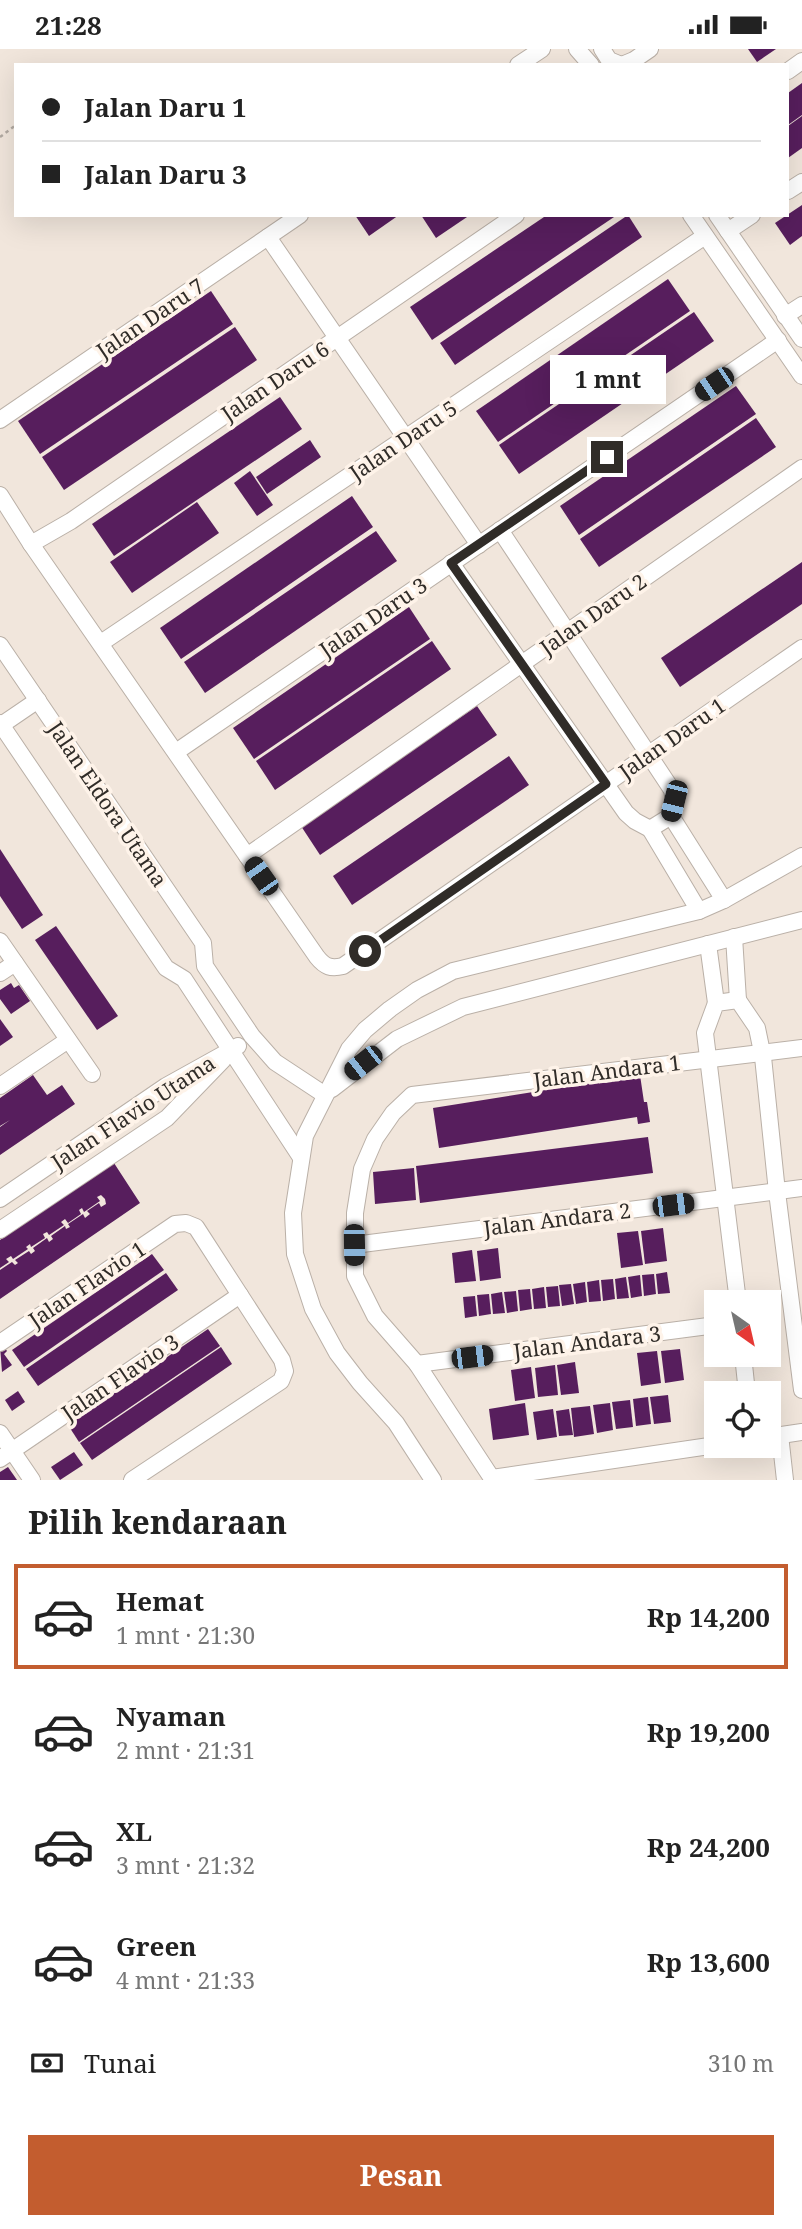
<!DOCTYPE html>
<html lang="id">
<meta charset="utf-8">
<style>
:root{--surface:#fff;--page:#f6f6f6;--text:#222;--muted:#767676;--line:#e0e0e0;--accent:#c35d2f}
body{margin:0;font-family:"Noto Serif",serif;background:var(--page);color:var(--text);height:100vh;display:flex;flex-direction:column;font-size:26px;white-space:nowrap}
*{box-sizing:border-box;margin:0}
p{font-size:23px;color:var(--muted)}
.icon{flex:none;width:38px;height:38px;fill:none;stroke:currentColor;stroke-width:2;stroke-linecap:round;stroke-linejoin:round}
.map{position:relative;height:1431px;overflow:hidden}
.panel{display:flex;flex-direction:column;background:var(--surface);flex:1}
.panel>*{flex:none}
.guide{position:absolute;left:14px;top:14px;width:775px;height:154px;border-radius:0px;box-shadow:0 7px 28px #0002;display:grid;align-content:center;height:154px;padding:0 28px;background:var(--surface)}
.needle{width:46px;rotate:146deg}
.fabs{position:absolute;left:704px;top:1241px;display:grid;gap:14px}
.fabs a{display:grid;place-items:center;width:77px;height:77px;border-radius:0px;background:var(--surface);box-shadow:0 7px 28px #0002;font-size:35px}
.end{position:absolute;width:32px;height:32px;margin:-16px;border:9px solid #302c28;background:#fff;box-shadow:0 0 0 4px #fff}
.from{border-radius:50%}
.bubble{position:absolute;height:49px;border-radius:0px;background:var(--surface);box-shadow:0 7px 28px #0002;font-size:23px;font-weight:700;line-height:49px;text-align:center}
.car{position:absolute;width:21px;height:42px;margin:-21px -10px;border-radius:9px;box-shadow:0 0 5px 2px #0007;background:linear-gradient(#222 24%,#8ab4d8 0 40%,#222 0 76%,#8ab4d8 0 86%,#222 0)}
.guide b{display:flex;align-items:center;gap:24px;height:66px;font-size:26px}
.guide b+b{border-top:2px solid var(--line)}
.guide i{width:18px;height:18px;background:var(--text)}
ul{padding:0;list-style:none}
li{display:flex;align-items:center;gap:21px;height:105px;margin:0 14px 10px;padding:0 14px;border:4px solid transparent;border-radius:0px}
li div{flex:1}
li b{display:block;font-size:26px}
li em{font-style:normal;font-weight:700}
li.on{border-color:var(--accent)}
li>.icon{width:63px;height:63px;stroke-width:1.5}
h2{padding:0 28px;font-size:32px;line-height:84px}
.pay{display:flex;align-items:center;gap:18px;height:77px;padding:0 28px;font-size:26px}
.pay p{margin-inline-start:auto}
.button{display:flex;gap:14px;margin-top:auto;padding:14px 28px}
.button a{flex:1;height:80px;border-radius:0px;background:var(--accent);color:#fff;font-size:28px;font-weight:700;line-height:80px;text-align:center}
.status{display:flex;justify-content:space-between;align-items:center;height:49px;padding:0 35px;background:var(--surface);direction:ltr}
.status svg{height:19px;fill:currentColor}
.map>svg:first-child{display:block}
.building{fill:#571e5d}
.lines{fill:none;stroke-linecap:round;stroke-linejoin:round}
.street-casing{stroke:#bab0a7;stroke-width:18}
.path{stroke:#b2aaa2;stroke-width:2.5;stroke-dasharray:3.5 3.5;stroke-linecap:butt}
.street{stroke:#fff;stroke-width:16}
.route{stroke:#302c28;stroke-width:9}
.labels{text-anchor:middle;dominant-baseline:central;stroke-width:7;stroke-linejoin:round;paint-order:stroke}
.street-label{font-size:21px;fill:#302c28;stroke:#fef3e9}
</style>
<div class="status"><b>21:28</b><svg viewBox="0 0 49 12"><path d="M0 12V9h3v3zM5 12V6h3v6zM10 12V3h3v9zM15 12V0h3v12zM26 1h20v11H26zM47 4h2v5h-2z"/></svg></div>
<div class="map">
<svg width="802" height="1431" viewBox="0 0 802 1431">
<rect width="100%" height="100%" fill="#f1e6dc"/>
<g class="building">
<path d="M748 0H776L757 13Z"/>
<path d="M802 34V66L788 76V44Z"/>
<path d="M802 67V99L788 109V77Z"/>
<path d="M802 156V187L790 196 775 174Z"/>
<path d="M355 166H399L369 187Z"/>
<path d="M421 166H470L436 189Z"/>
<path d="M547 166H617L432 291 410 258Z"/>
<path d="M628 166 642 188 455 316 440 294Z"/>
<path d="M668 230 690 262 498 393 476 362Z"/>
<path d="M211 242 233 275 40 405 18 372Z"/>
<path d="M694 263 714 292 519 425 499 396Z"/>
<path d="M235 278 257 311 64 441 42 408Z"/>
<path d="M736 337 756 365 579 486 560 457Z"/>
<path d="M280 348 302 380 114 507 92 475Z"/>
<path d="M756 369 776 398 599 518 580 490Z"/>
<path d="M310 391 321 408 267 445 256 428Z"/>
<path d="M250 422 273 456 257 467 234 434Z"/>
<path d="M352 447 373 478 181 610 160 579Z"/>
<path d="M197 453 219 484 132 544 110 513Z"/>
<path d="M376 482 397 512 205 644 184 613Z"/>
<path d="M802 513V555L680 638 661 609Z"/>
<path d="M409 558 430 590 254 710 233 679Z"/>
<path d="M432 592 451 620 275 741 256 712Z"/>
<path d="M477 657 497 686 320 806 301 777Z"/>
<path d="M509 707 529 736 352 856 333 827Z"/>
<path d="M0 800 43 866 22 880 0 847Z"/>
<path d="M56 877 118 967 97 981 35 891Z"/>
<path d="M11 934 14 939 19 936 30 952 11 965 0 950V941Z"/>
<path d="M0 970 13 988 0 997Z"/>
<path d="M33 1026 47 1046 62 1036 75 1055 0 1106V1078L10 1071 0 1077V1049Z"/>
<path d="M640 1026 644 1053H647L650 1073 638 1075 637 1068 439 1099 433 1059Z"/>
<path d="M648 1088 653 1124 420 1154 416 1117Z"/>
<path d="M114 1114 140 1154 0 1250V1221L12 1213 15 1216 18 1214 15 1211 29 1202 31 1205 35 1202 33 1199 47 1189 49 1193 53 1190 51 1187 65 1177 66 1180 70 1178 68 1175 83 1165 85 1169 90 1165 87 1162 99 1154 101 1158 106 1155 105 1150 101 1146 97 1148 100 1152 84 1163 82 1159 79 1161 81 1165 68 1174 65 1170 61 1173 64 1176 49 1186 47 1183 43 1185 45 1189 31 1198 30 1195 26 1198 28 1200 13 1210 11 1207 6 1210 9 1213 0 1219V1191Z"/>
<path d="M414 1119 416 1151 375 1155 373 1123Z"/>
<path d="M663 1179 667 1212 645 1215 641 1182Z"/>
<path d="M638 1182 643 1216 621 1219 617 1184Z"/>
<path d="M498 1199 501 1229 480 1232 477 1202Z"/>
<path d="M472 1201 476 1232 455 1234 452 1204Z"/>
<path d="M152 1205 164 1221 24 1318 12 1301Z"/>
<path d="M667 1223 670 1244 658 1245 656 1225Z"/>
<path d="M166 1224 178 1241 38 1337 26 1320Z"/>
<path d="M654 1225 656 1245 644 1247 642 1226Z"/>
<path d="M640 1226 642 1247 631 1249 628 1228Z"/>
<path d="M626 1228 629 1249 617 1250 615 1230Z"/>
<path d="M613 1230 615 1250 603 1252 601 1231Z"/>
<path d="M599 1231 601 1252 589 1253 587 1233Z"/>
<path d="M585 1233 587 1253 576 1255 573 1235Z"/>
<path d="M571 1235 574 1255 562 1257 559 1236Z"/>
<path d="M558 1237 560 1257 548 1258 546 1238Z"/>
<path d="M544 1238 546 1259 534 1260 532 1240Z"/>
<path d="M530 1240 532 1260 520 1262 518 1241Z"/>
<path d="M516 1242 518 1262 507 1264 504 1243Z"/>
<path d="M502 1243 505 1264 493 1265 491 1245Z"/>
<path d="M489 1245 491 1265 479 1267 477 1246Z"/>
<path d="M475 1247 477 1267 465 1269 463 1248Z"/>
<path d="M208 1280 220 1297 79 1393 68 1376Z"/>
<path d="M2 1295 7 1302 4 1305 12 1316 2 1323 0 1297Z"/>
<path d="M221 1298 232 1315 92 1411 80 1394Z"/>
<path d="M680 1300 684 1331 665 1334 661 1302Z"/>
<path d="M657 1302 661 1334 641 1337 637 1304Z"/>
<path d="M575 1313 579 1344 561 1346 557 1316Z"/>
<path d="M555 1316 558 1346 538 1348 535 1319Z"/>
<path d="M531 1318 535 1349 515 1352 511 1321Z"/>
<path d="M18 1342 25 1353 12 1362 5 1351Z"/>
<path d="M668 1346 671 1373 654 1375 650 1348Z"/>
<path d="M648 1348 651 1375 636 1377 633 1350Z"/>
<path d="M630 1351 633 1378 616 1380 612 1353Z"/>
<path d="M525 1354 529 1386 493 1391 489 1360Z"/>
<path d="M610 1354 613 1381 597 1384 593 1356Z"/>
<path d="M590 1357 594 1385 574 1388 571 1359Z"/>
<path d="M553 1360 557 1388 537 1391 533 1363Z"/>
<path d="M569 1360 573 1386 559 1387 556 1362Z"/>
<path d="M74 1403 83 1416 60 1431 51 1418Z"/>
<path d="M8 1418 17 1431H0V1423Z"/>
</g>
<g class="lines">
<defs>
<g id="street">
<path d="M577 0 591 16"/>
<path d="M602 0 609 11 621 16"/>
<path d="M518 16 542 0"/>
<path d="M622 16 634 11 650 0"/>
<path d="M788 22 802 12"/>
<path d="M788 142 802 133"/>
<path d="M691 166 802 327"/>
<path d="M717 166 802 290"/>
<path d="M728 182 752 166"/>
<path d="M268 188 479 496"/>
<path d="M785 267 802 256"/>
<path d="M0 371 300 166"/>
<path d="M0 446 31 495 317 908C325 918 331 920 343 917L802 599"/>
<path d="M31 495 71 472 516 166"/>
<path d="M451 514 626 764 635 772 650 780 671 767 674 752 672 741 500 481"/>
<path d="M101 594 705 187"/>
<path d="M0 596 203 894 205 917 252 987 275 1013 325 1046"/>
<path d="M0 674 166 919 184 930 300 1107"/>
<path d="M0 677 38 651"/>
<path d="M176 703 778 291"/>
<path d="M671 767 724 851"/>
<path d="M650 780 699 862"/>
<path d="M247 807 802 419"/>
<path d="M734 888 738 951"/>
<path d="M0 892 92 1025"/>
<path d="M708 895 716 954"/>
<path d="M0 924 15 914"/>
<path d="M0 1037 68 991"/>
<path d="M332 1040 397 990 463 958 802 871"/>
<path d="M0 1150 166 1037 238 997"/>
<path d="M0 1181 167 1069 223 1011"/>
<path d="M354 1196 802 1139"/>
<path d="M738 1253 705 984 716 954 738 951 757 979 763 1008 777 1143 802 1341"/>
<path d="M0 1294 175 1175 186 1174 196 1178 282 1311 285 1322 281 1332 132 1431"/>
<path d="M743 1306 747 1344"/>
<path d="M417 1315 716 1276"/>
<path d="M0 1384 32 1431"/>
<path d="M780 1386 785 1431"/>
<path d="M768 1388 802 1383"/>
<path d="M0 1410 240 1246"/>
<path d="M492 1429 716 1396"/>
<path d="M433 1431 396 1374 360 1334 337 1304 313 1260 295 1205 293 1164 305 1087 349 1000 365 981 390 960 417 941 453 922 699 862 724 851 802 807"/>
<path d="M493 1431 417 1315 375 1267 355 1227V1164L362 1120 375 1090 393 1064 412 1046 802 999"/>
</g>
</defs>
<use href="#street" class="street-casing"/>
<path class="path" d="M0 88 16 76"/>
<use href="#street" class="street"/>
</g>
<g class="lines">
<path class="route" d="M365 902 606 735 451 514 607 408"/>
</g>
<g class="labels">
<g class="street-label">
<text transform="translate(150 269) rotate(-34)">Jalan Daru 7</text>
<text transform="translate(275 332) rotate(-34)">Jalan Daru 6</text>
<text transform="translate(403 391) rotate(-34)">Jalan Daru 5</text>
<text transform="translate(593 565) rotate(-35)">Jalan Daru 2</text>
<text transform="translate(373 568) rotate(-34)">Jalan Daru 3</text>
<text transform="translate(672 689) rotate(-35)">Jalan Daru 1</text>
<text transform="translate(108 755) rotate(56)">Jalan Eldora Utama</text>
<text transform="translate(607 1022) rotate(-7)">Jalan Andara 1</text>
<text transform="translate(133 1063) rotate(-33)">Jalan Flavio Utama</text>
<text transform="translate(557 1170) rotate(-7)">Jalan Andara 2</text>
<text transform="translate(87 1235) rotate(-34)">Jalan Flavio 1</text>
<text transform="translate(587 1293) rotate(-7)">Jalan Andara 3</text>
<text transform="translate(120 1328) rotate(-34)">Jalan Flavio 3</text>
</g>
</g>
</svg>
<div class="fabs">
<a><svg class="needle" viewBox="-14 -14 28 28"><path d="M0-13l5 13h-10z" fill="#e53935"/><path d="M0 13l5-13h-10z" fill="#767676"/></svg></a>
<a><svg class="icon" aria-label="locate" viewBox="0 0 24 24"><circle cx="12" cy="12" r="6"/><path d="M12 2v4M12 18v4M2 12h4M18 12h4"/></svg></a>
</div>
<i class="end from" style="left:365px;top:902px"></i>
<i class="end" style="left:607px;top:408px"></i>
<div class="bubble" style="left:550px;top:306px;width:116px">1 mnt</div>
<i class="car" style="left:714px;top:335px;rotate:236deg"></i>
<i class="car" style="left:674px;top:752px;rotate:194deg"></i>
<i class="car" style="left:261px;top:827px;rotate:325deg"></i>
<i class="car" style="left:363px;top:1014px;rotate:232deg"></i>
<i class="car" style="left:673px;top:1156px;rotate:83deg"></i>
<i class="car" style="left:354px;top:1196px;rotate:179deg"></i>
<i class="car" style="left:472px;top:1308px;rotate:83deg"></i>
<div class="guide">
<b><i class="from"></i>Jalan Daru 1</b>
<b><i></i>Jalan Daru 3</b>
</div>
</div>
<section class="panel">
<h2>Pilih kendaraan</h2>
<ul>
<li class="on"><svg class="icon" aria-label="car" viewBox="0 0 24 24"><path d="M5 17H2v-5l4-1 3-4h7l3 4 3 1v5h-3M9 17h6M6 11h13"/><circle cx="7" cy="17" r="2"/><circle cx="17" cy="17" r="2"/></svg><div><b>Hemat</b><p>1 mnt · 21:30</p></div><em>Rp 14,200</em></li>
<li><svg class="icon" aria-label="car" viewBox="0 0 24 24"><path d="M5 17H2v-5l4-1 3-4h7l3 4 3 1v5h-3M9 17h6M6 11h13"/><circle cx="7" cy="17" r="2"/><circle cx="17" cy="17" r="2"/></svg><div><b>Nyaman</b><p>2 mnt · 21:31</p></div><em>Rp 19,200</em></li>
<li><svg class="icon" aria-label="car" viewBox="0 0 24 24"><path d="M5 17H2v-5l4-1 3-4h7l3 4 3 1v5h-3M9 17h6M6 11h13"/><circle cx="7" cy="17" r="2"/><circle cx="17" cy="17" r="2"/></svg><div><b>XL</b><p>3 mnt · 21:32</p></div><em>Rp 24,200</em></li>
<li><svg class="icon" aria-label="car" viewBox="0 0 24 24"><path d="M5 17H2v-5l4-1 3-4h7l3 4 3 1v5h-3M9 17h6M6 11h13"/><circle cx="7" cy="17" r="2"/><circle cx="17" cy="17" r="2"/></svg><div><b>Green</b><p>4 mnt · 21:33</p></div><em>Rp 13,600</em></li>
</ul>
<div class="pay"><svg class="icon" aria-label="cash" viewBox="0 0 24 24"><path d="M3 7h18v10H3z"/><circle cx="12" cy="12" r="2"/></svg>Tunai<p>310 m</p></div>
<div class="button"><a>Pesan</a></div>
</section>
